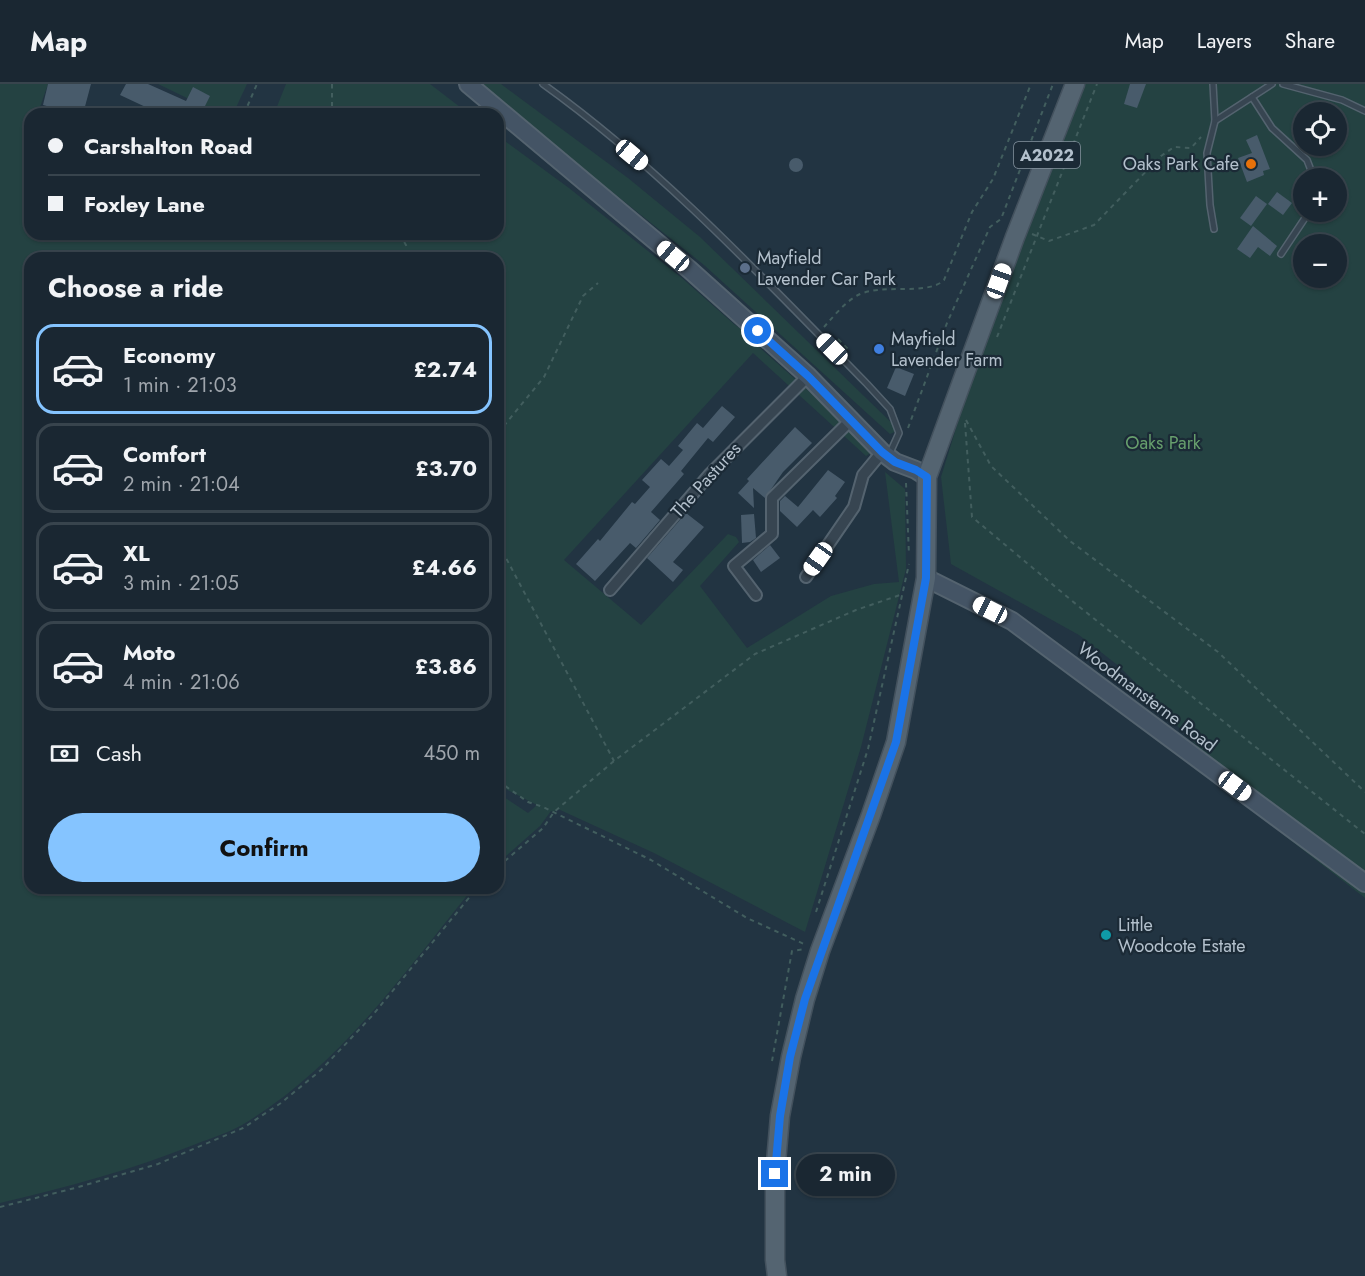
<!DOCTYPE html>
<meta charset="utf-8">
<style>
:root{--surface:#1a2732;--page:#27333e;--text:#f1f3f6;--muted:#9fa5ac;--line:#38444d;--accent:#85c4ff}
body{margin:0;font-family:Jost,sans-serif;background:var(--page);color:var(--text);height:100vh;display:flex;flex-direction:column;font-size:22px;white-space:nowrap}
*{box-sizing:border-box;margin:0}
p{font-size:20px;color:var(--muted)}
.icon{flex:none;width:33px;height:33px;fill:none;stroke:currentColor;stroke-width:2;stroke-linecap:round;stroke-linejoin:round}
.map{position:relative;flex:1;overflow:hidden}
.side{position:absolute;left:24px;top:168px;width:480px;height:642px;display:flex;flex-direction:column;background:var(--surface);border-radius:18px;box-shadow:0 2px 4px #0004,0 0 0 2px var(--line)}
.side>*{flex:none}
.banner{position:absolute;left:24px;top:24px;width:480px;height:132px;border-radius:18px;box-shadow:0 2px 4px #0004,0 0 0 2px var(--line);display:grid;align-content:center;height:132px;padding:0 24px;background:var(--surface)}
.controls{position:absolute;left:1293px;top:18px;display:grid;gap:12px}
.controls a{display:grid;place-items:center;width:54px;height:54px;border-radius:50%;background:var(--surface);box-shadow:0 2px 4px #0004,0 0 0 2px var(--line);font-size:30px}
.end{position:absolute;width:27px;height:27px;margin:-14px;border:8px solid #1a73e8;background:#fff;box-shadow:0 0 0 3px #fff}
.from{border-radius:50%}
.bubble{position:absolute;height:42px;border-radius:21px;background:var(--surface);box-shadow:0 2px 4px #0004,0 0 0 2px var(--line);font-size:20px;font-weight:700;line-height:42px;text-align:center}
.car{position:absolute;width:18px;height:36px;margin:-18px -9px;border-radius:8px;box-shadow:0 0 4px 2px #0007;background:linear-gradient(#fff 24%,#345 0 40%,#fff 0 76%,#345 0 86%,#fff 0)}
.banner b{display:flex;align-items:center;gap:21px;height:57px;font-size:22px}
.banner b+b{border-top:2px solid var(--line)}
.banner i{width:15px;height:15px;background:var(--text)}
ul{padding:0;list-style:none}
li{display:flex;align-items:center;gap:18px;height:90px;margin:0 12px 9px;padding:0 12px;border:3px solid var(--line);border-radius:18px}
li div{flex:1}
li b{display:block;font-size:22px}
li em{font-style:normal;font-weight:700}
li.selected{border-color:var(--accent)}
li>.icon{width:54px;height:54px;stroke-width:1.5}
h2{padding:0 24px;font-size:27px;line-height:72px}
.pay{display:flex;align-items:center;gap:15px;height:66px;padding:0 24px;font-size:22px}
.pay p{margin-inline-start:auto}
.cta{display:flex;gap:12px;margin-top:auto;padding:12px 24px}
.cta a{flex:1;height:69px;border-radius:36px;background:var(--accent);color:#111;font-size:24px;font-weight:700;line-height:69px;text-align:center}
header{display:flex;align-items:center;gap:36px;box-sizing:border-box;height:84px;padding:0 30px;background:var(--surface);border-bottom:2px solid var(--line)}
header strong{font-size:28px}
nav{display:flex;gap:33px;margin-inline-start:auto;font-size:21px}
.map>svg:first-child{display:block}
.green{fill:#244242;fill-rule:evenodd}
.building{fill:#485b6b}
.lines{fill:none;stroke-linecap:round;stroke-linejoin:round}
.service-casing{stroke:#54636f;stroke-width:8}
.minor-casing{stroke:#54636f;stroke-width:14}
.secondary-casing{stroke:#54636f;stroke-width:20}
.primary-casing{stroke:#43515d;stroke-width:21}
.path{stroke:#425e5e;stroke-width:2;stroke-dasharray:4.5 4.5;stroke-linecap:butt}
.service{stroke:#374551;stroke-width:5}
.minor{stroke:#374551;stroke-width:10}
.secondary{stroke:#445465;stroke-width:16}
.primary{stroke:#546471;stroke-width:18}
.route{stroke:#1a73e8;stroke-width:8}
.food-dot{fill:#e8710a;stroke:#1b2a36;stroke-width:2}
.service-dot{fill:#5c6f8a;stroke:#1b2a36;stroke-width:2}
.shop-dot{fill:#3f7fe0;stroke:#1b2a36;stroke-width:2}
.culture-dot{fill:#0f9aa8;stroke:#1b2a36;stroke-width:2}
.labels{text-anchor:middle;dominant-baseline:central;stroke-width:4.5;stroke-linejoin:round;paint-order:stroke}
.shield{fill:#1b2a36;stroke:#85939f;stroke-width:1.5}
.shield-label{font-size:16px;font-weight:bold;fill:#b3c0cc}
.poi-label{font-size:18px;fill:#b3c0cc;stroke:#1b2a36;text-anchor:start}
.park-label{font-size:18px;fill:#679f6d;stroke:#1b2a36}
.street-label{font-size:18px;fill:#b3c0cc;stroke:#1b2a36}
</style>
<header>
<strong>Map</strong>
<nav><a>Map</a><a>Layers</a><a>Share</a></nav>
</header>
<div class="map">
<svg width="1365" height="1192" viewBox="0 0 1365 1192">
<rect width="100%" height="100%" fill="#223442"/>
<g class="green">
<path d="M0 0H48L39 26 48 30H30V150H498V52L569 104 683 195 735 241 762 259 759 263 875 366 866 372 753 269 564 476 641 541 728 450 736 453 739 458 700 502 747 564 831 512 874 500 899 498 885 388 905 405 906 485 861 663 805 848 654 769 558 725 554 728 551 727 540 742 498 779V709L528 729 537 721 498 701V174H30V804H473C404 889 338 984 242 1041 228 1049 211 1054 196 1060 132 1086 67 1103 0 1119Z"/>
<path d="M158 0H247L233 30H220Z"/>
<path d="M286 0H430L469 30H274Z"/>
<path d="M476 0H501L628 94 700 153 899 346 890 350 704 181Z"/>
<path d="M1075 0H1365V814L1285 752 1120 583 1079 551 951 480 941 393 1015 153ZM1304 28H1336V62H1304ZM1304 94H1336V128H1304ZM1304 160H1336V194H1304Z"/>
</g>
<g class="building">
<path d="M48 0H91L83 30H76L43 21Z"/>
<path d="M126 0H148L186 17 193 3 210 12 201 30H150L152 26 120 11Z"/>
<path d="M1130 0H1146L1137 24 1124 20Z"/>
<path d="M1257 51 1270 85 1263 87 1264 91 1247 98 1238 74 1252 69 1246 56Z"/>
<circle cx="796" cy="81" r="7"/>
<path d="M1277 108 1292 119 1283 131 1268 120Z"/>
<path d="M1256 112 1267 120 1251 142 1240 134Z"/>
<path d="M1253 142 1277 162 1270 172 1258 163 1250 174 1237 165Z"/>
<path d="M896 283 914 290 905 312 887 304Z"/>
<path d="M722 322 735 333 713 358 708 354 681 387 684 390 651 428 660 436 636 464 630 459 595 497 576 480 598 455 600 457 632 418 635 420 650 403 642 396 661 375 669 382 683 366 678 362 697 339 703 344Z"/>
<path d="M795 343 812 359 783 388 765 414 753 404 754 424 738 409 749 397 747 395Z"/>
<path d="M828 386 845 398 835 412 837 414 820 433 813 426 797 443 780 427V417L785 412 798 423Z"/>
<path d="M686 429 704 443 673 478 683 486 673 498 647 474Z"/>
<path d="M754 430 756 454 750 458 742 459 741 431Z"/>
<path d="M770 461 780 474 761 488 753 476Z"/>
</g>
<g class="lines">
<defs>
<g id="service">
<path d="M543 0C663 86 764 195 867 300L890 325 899 349 889 371"/>
<path d="M1213 0 1215 37 1207 69 1210 121 1214 145"/>
<path d="M1283 0 1342 16 1365 27"/>
<path d="M1252 13 1272 44 1307 76 1314 94"/>
<path d="M1215 37 1272 0"/>
<path d="M1281 170 1309 128"/>
</g>
<g id="minor">
<path d="M806 493 854 423 863 391 882 368"/>
<path d="M610 506 709 391 808 292"/>
<path d="M756 511 734 482 772 450V414L851 336"/>
</g>
<g id="secondary">
<path d="M468 0 690 186 808 292 882 368 895 378 916 386 927 393"/>
<path d="M926 494 1012 537 1365 799"/>
</g>
<path id="primary" d="M777 1192 775 1176V1090L780 1032 791 973 805 915 820 867 871 731 896 658 926 494 927 393 1015 153 1075 0"/>
</defs>
<use href="#service" class="service-casing"/>
<use href="#minor" class="minor-casing"/>
<use href="#secondary" class="secondary-casing"/>
<use href="#primary" class="primary-casing"/>
<g class="path">
<path d="M332 0V22L336 30"/>
<path d="M104 26 110 30"/>
<path d="M244 30 257 0"/>
<path d="M400 150 407 163 409 174"/>
<path d="M1032 150 1049 157 1094 141 1161 72 1174 63 1191 64 1201 53"/>
<path d="M824 243C834 232 845 218 858 211 882 199 928 212 944 196L972 128 993 95 1031 0"/>
<path d="M997 253 1097 0"/>
<path d="M838 255 849 266V268"/>
<path d="M966 336 991 382 1070 457 1218 568 1365 708"/>
<path d="M965 339 972 433 1077 521 1365 750"/>
<path d="M908 344 947 239 990 143 1001 135 1053 0"/>
<path d="M498 349 544 293 583 212 598 199"/>
<path d="M906 399 909 471"/>
<path d="M498 459 614 677"/>
<path d="M498 697 528 718 543 723 651 776 747 834 804 860"/>
<path d="M498 783 543 744 554 728 614 677 755 570 856 526 903 510"/>
<path d="M816 828 868 665 909 480"/>
<path d="M772 977 792 867 805 865"/>
<path d="M0 1123 75 1104 158 1080 243 1044 281 1019 321 986 372 932 477 804"/>
</g>
<use href="#service" class="service"/>
<use href="#minor" class="minor"/>
<use href="#secondary" class="secondary"/>
<use href="#primary" class="primary"/>
</g>
<g class="lines">
<path class="route" d="M758 247 808 292 882 368 895 378 916 386 927 393 926 494 896 658 805 915 790 973 780 1032 775 1090"/>
</g>
<circle class="food-dot" cx="1251" cy="80" r="6"/>
<circle class="service-dot" cx="745" cy="184" r="6"/>
<circle class="shop-dot" cx="879" cy="265" r="6"/>
<circle class="culture-dot" cx="1106" cy="851" r="6"/>
<g class="labels">
<rect class="shield" x="1014" y="58" width="66" height="26" rx="4.5"/>
<g class="shield-label">
<text x="1047" y="71">A2022</text>
</g>
<g class="poi-label">
<text x="1239" y="80" text-anchor="end">Oaks Park Cafe</text>
<text x="757" y="174">Mayfield<tspan x="757" dy="21">Lavender Car Park</tspan></text>
<text x="891" y="255">Mayfield<tspan x="891" dy="21">Lavender Farm</tspan></text>
<text x="1118" y="841">Little<tspan x="1118" dy="21">Woodcote Estate</tspan></text>
</g>
<g class="park-label">
<text x="1163" y="359">Oaks Park</text>
</g>
<g class="street-label">
<text transform="translate(706 396) rotate(-48)">The Pastures</text>
<text transform="translate(1147 613) rotate(37)">Woodmansterne Road</text>
</g>
</g>
</svg>
<div class="controls">
<a><svg class="icon" aria-label="locate" viewBox="0 0 24 24"><circle cx="12" cy="12" r="6"/><path d="M12 2v4M12 18v4M2 12h4M18 12h4"/></svg></a>
<a>+</a>
<a>−</a>
</div>
<i class="end from" style="left:758px;top:247px"></i>
<i class="end" style="left:775px;top:1090px"></i>
<div class="bubble" style="left:796px;top:1070px;width:99px">2 min</div>
<i class="car" style="left:632px;top:71px;rotate:130deg"></i>
<i class="car" style="left:673px;top:172px;rotate:310deg"></i>
<i class="car" style="left:999px;top:197px;rotate:20deg"></i>
<i class="car" style="left:832px;top:265px;rotate:315deg"></i>
<i class="car" style="left:818px;top:475px;rotate:215deg"></i>
<i class="car" style="left:990px;top:526px;rotate:297deg"></i>
<i class="car" style="left:1235px;top:702px;rotate:127deg"></i>
<div class="banner">
<b><i class="from"></i>Carshalton Road</b>
<b><i></i>Foxley Lane</b>
</div>
<section class="side">
<h2>Choose a ride</h2>
<ul>
<li class="selected"><svg class="icon" aria-label="car" viewBox="0 0 24 24"><path d="M5 17H2v-5l4-1 3-4h7l3 4 3 1v5h-3M9 17h6M6 11h13"/><circle cx="7" cy="17" r="2"/><circle cx="17" cy="17" r="2"/></svg><div><b>Economy</b><p>1 min · 21:03</p></div><em>£2.74</em></li>
<li><svg class="icon" aria-label="car" viewBox="0 0 24 24"><path d="M5 17H2v-5l4-1 3-4h7l3 4 3 1v5h-3M9 17h6M6 11h13"/><circle cx="7" cy="17" r="2"/><circle cx="17" cy="17" r="2"/></svg><div><b>Comfort</b><p>2 min · 21:04</p></div><em>£3.70</em></li>
<li><svg class="icon" aria-label="car" viewBox="0 0 24 24"><path d="M5 17H2v-5l4-1 3-4h7l3 4 3 1v5h-3M9 17h6M6 11h13"/><circle cx="7" cy="17" r="2"/><circle cx="17" cy="17" r="2"/></svg><div><b>XL</b><p>3 min · 21:05</p></div><em>£4.66</em></li>
<li><svg class="icon" aria-label="car" viewBox="0 0 24 24"><path d="M5 17H2v-5l4-1 3-4h7l3 4 3 1v5h-3M9 17h6M6 11h13"/><circle cx="7" cy="17" r="2"/><circle cx="17" cy="17" r="2"/></svg><div><b>Moto</b><p>4 min · 21:06</p></div><em>£3.86</em></li>
</ul>
<div class="pay"><svg class="icon" aria-label="cash" viewBox="0 0 24 24"><path d="M3 7h18v10H3z"/><circle cx="12" cy="12" r="2"/></svg>Cash<p>450 m</p></div>
<div class="cta"><a>Confirm</a></div>
</section>
</div>
